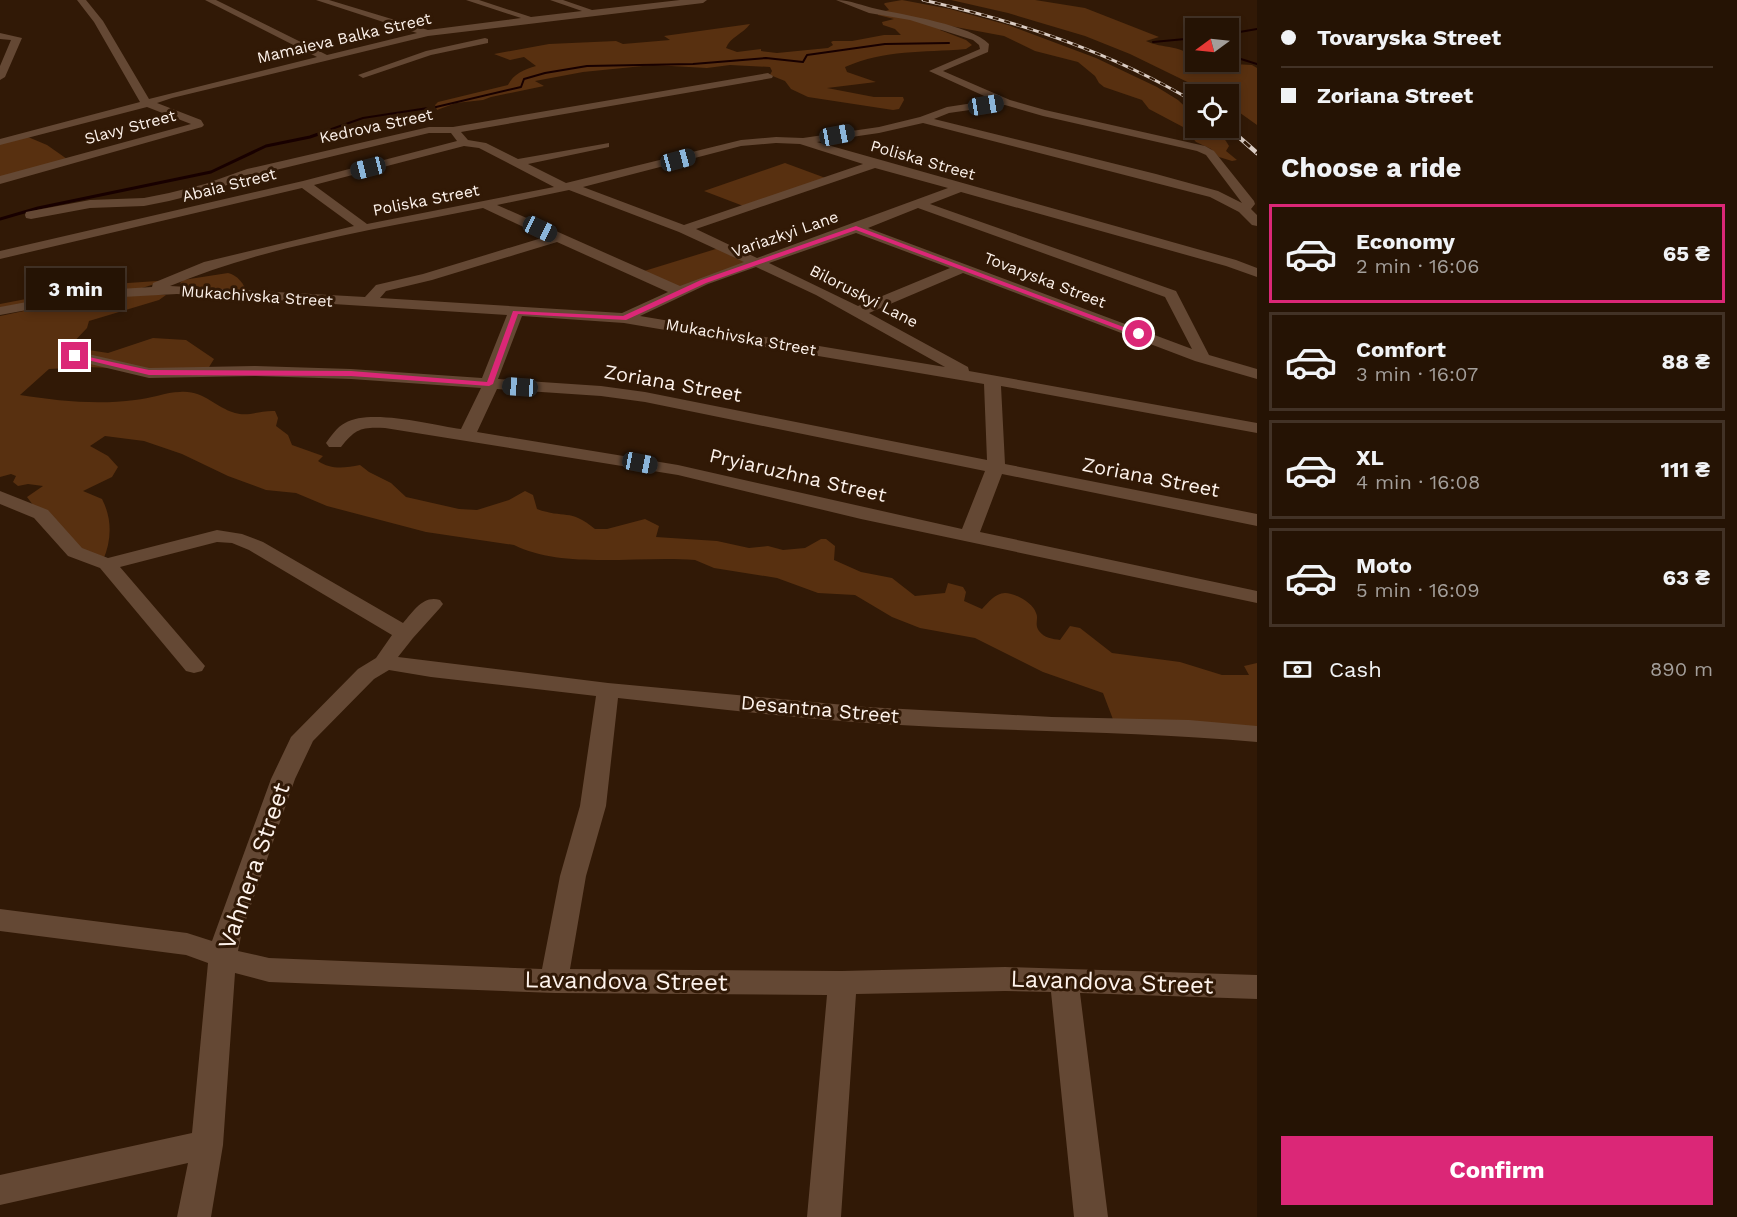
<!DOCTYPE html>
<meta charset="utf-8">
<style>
:root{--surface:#251304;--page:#312013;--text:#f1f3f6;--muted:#a39e9a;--line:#423226;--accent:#db2777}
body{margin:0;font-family:"Work Sans",sans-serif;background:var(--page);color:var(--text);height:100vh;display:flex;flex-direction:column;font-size:22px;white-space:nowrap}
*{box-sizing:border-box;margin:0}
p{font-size:20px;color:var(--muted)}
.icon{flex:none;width:33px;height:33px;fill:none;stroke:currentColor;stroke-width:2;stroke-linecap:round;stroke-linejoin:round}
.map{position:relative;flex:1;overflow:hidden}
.panel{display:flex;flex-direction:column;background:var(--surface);width:480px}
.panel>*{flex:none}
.banner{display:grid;align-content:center;height:132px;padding:0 24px;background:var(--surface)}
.needle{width:39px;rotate:255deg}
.buttons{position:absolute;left:1185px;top:18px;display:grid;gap:12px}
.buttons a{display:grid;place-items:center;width:54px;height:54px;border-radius:0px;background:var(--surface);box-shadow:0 3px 9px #0003,0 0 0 2px var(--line);font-size:30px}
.end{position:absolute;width:27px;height:27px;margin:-14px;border:8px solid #db2777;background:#fff;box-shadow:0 0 0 3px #fff}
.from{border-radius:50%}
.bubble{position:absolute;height:42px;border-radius:0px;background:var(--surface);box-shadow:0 3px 9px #0003,0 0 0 2px var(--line);font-size:20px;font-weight:700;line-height:42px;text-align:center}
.car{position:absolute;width:18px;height:36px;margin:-18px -9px;border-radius:8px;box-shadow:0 0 4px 2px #0007;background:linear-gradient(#222 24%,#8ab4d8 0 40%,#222 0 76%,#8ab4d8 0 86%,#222 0)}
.banner b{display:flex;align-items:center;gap:21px;height:57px;font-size:22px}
.banner b+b{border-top:2px solid var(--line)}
.banner i{width:15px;height:15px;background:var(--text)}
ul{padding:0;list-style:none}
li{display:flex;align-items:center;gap:18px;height:99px;margin:0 12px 9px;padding:0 12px;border:3px solid var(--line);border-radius:0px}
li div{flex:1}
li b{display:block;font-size:22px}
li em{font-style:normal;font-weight:700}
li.current{border-color:var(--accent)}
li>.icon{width:54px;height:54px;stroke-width:1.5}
h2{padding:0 24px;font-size:27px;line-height:72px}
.pay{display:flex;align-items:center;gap:15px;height:66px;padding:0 24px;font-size:22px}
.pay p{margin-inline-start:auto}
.action{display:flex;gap:12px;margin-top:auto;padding:12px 24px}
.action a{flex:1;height:69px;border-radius:0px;background:var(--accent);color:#fff;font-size:24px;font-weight:700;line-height:69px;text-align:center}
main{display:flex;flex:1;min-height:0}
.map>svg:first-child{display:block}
.green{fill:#583010}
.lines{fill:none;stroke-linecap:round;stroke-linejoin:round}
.stream-far1{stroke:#180000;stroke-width:2}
.stream{stroke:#180000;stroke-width:3}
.minor{fill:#644834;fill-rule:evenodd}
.rail-far1-casing{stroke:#d9cbc2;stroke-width:3}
.rail-casing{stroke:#d9cbc2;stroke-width:4.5}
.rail-far1{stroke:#311906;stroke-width:2;stroke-dasharray:6;stroke-linecap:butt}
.rail{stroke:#311906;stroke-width:3;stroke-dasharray:8;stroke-linecap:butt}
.route{fill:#db2777}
.labels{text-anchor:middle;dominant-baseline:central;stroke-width:6;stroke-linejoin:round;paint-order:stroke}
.far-street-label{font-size:16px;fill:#fdf2eb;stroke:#311906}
.street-label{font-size:20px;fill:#fdf2eb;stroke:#311906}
.near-street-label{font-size:24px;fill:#fdf2eb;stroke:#311906}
</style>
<main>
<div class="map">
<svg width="1257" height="1217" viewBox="0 0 1257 1217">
<rect width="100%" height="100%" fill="#311906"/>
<g class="green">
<path d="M902 0 950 9 1008 25 1096 58 1157 87 1178 100 1195 116 1196 128C1210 128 1222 132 1229 146L1226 151 1237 160 1232 161 1219 157 1211 149 1196 142 1183 127 1149 109 1142 100 1104 87 1099 83 1095 76 1078 62 1035 51 1004 36 945 25 940 30 966 40 972 45 966 49C922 53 886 49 845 67L847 72 876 82 827 88 874 97H903L904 100 899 109 893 110 808 97 791 89 785 81 770 75 772 71 770 67 730 65 707 68 653 65 583 72 535 81 544 86 491 97 483 100 456 103 437 110 435 105 438 102 508 85C513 74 525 69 536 66L524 57 510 60 494 54 549 44 616 41 623 44 670 40 664 36 750 24C743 34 730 37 726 48L737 52 761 49V51L777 53 828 48 833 45 831 42 833 41H852L884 35H901L895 29 883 25 882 22 894 19 878 15V13L889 10 884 4 885 3Z"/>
<path d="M951 0H1035L1085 8 1159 37 1146 41C1161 49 1186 44 1196 62L1252 65 1257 68V125L1229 105 1228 94H1212L1130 54 1085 36 1008 13Z"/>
<path d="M28 137 47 145 67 159 0 179V144Z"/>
<path d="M785 163 831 180 746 207 704 191Z"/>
<path d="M719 248 750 262 687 286H677L641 272Z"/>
<path d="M228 273C237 275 245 284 246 293L185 288 180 283 183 280Z"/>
<path d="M157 281 161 282 142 288 0 309V304L99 285Z"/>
<path d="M144 295H166L159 300 89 321 87 328 69 347 108 353 153 338 186 340 214 359 206 372 87 367 49 369 20 395C58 401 97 405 135 400 150 399 166 392 180 392 204 390 214 407 235 413 249 417 261 410 275 411L278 418 276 426 288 435 292 445 323 456 318 461C331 470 345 468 360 465L369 472 391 483 406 497 459 509 477 510 509 500 525 491 533 495 537 509C564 519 570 508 595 529H607L645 519 659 526 656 537 717 541 749 548 768 546 783 550 805 548 821 539H826L835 546 834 560 861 572 892 578 915 596 945 593 948 583 963 587 966 592 964 601 982 609C988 603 995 593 1005 593 1015 593 1033 603 1036 613 1039 619 1034 624 1039 631 1044 638 1053 639 1060 640L1070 626 1080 628 1112 653 1180 662 1222 675H1249L1244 666 1257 663V729L1114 722 1103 693 1043 672 975 638 920 628 892 617 855 595 818 593 777 578 714 568 695 560C640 555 564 570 514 545L426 532 327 506 296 493 266 490 228 476 182 454 144 441 105 436 90 446 108 456 118 467 112 477 83 491 102 499C112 518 112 540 103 560L81 550 33 505 27 497 43 486 28 484 18 486 13 482 16 476 11 474 0 477V316L82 299Z"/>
</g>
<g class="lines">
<g class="stream-far1">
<path d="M1228 34 1257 29"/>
<path d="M1153 42 1196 38"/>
<path d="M1228 55 1257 64"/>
<path d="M436 107 521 87 524 79 545 73 587 66 693 64 766 58 803 62 807 55 885 44 949 43"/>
<path d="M323 132 363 118 428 108"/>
</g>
<path class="stream" d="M0 219 38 208 211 172 266 146 310 137 327 131"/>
<g class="minor">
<path d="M77 0H86L103 21 149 99 317 57 205 0H216L327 55 417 33 316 0H329L428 30 521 18 466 0H479L531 17 582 11 550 0H563L592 10 680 0H707L703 3 428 36 172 98 157 103 201 120 204 125 202 127 0 184V176L191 124 147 107 0 145V139L140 102 94 22Z"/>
<path d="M836 0C851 0 862 6 877 9 904 15 971 25 989 44L988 52 943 71 1010 100 1045 110 1205 146 1214 151 1254 201 1255 204 1251 209 1257 215V226L1252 225 1239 212 1210 197 923 123 879 133 817 142 1236 260 1257 268V277L1226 266 961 192 930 204 1176 291 1209 355 1257 369V379L1195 361 963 273 869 313 968 367 969 371 1257 423V433L1001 386 1005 464 1257 514V526L1002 474 980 532 1257 591V603L861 519 678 475 385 428C362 427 356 428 341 447H329L326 443C331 436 337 427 345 423 370 408 432 425 461 429L481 388 351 379 255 376 149 378 69 359 67 356 75 351 149 368 255 366 351 369 482 378 507 315 177 294 86 299 0 315V307L86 291 152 287 153 283 204 262 354 226 302 188 0 259V251L303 181 457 141 451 133H429L255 175 213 190 169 201 144 206 90 208 31 219 26 218 25 215 26 212 31 211 90 200 144 198 169 193 205 184 247 169 429 127H453L768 73 773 76 772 78 461 132 468 140 486 143 518 159 609 143V147L528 164 566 183 741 140 776 137 803 138 879 127 920 117 947 107 993 100 929 71 980 49 979 45 973 40 910 20 869 13ZM1005 105 1043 116 1197 151 1206 155 1242 203 1218 191 1156 174 934 119 949 113ZM776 143 800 144 863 164 684 225 583 187 741 146ZM464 146 479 148 554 187 367 224 314 185ZM875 168 948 188 757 258 696 229ZM569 190 679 232 744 262 680 286 497 205ZM483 208 545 237 423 274 376 285 365 297 170 286C268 245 379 229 483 208ZM918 208 1165 297 1192 349 868 228ZM856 233 950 268 858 306 769 263ZM557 242 668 292 622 313 380 298 386 291 432 280ZM756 267 816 295 945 367 640 316 708 284ZM522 316 624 323 984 384 987 460 645 392 601 386 498 379ZM497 389 601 396 645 402 985 471 962 529 678 465 477 432Z"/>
<path d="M0 33 22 38 5 77 0 80V66L11 40 0 39Z"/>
<path d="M485 38 488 39V43L431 55 363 78 358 75 426 51Z"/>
<path d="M0 491 48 510 82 548 108 558 217 530 242 534 263 542 403 623C414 611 423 595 440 600L443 604 440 608 413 638 398 657 608 683 866 707 1052 717 1189 720 1257 726V742C1127 730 997 732 867 723 784 717 701 707 618 698L606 806 586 876 570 969 842 971 1005 967 1257 975V999L1080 993 1108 1217H1074L1051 992 1005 991 856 994 841 1217H807L827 995 555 993 269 982 235 973 223 1145 211 1217H177L188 1163 0 1205V1175L192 1133 208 963 186 955 0 931V909L187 933 212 941 271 779 291 737 358 669 376 658 392 635 249 550 232 543 217 542 120 567 205 666 202 671 194 673 186 671 100 568 68 556 34 518 0 504ZM389 670 431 677 596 696 580 806 560 876 542 969 269 958 238 951 242 931 295 779 313 741 374 679Z"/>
</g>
<defs>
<g id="rail-far1">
<path d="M923 0C1020 22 1111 52 1196 103"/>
<path d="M1228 127 1234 132"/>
</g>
<path id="rail" d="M1232 131 1257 153"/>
</defs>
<use href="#rail-far1" class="rail-far1-casing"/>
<use href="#rail" class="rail-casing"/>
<use href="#rail-far1" class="rail-far1"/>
<use href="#rail" class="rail"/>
</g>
<path class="route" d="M856 226 1142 334 1136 336 856 230 706 283 626 320 518 314 493 384 489 386 351 376 149 375 71 356 75 354 149 370 351 371 487 382 513 311 623 316 701 280Z"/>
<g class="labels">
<g class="far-street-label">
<text transform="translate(344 38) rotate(-13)">Mamaieva Balka Street</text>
<text transform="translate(376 126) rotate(-12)">Kedrova Street</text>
<text transform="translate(130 127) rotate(-15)">Slavy Street</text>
<text transform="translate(923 160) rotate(16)">Poliska Street</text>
<text transform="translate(229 185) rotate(-14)">Abaia Street</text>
<text transform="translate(426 200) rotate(-11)">Poliska Street</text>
<text transform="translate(785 234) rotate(-19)">Variazkyi Lane</text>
<text transform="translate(1045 280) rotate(21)">Tovaryska Street</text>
<text transform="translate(257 296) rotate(4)">Mukachivska Street</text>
<text transform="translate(864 296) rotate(27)">Biloruskyi Lane</text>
<text transform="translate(741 337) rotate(10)">Mukachivska Street</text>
</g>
<g class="street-label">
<text transform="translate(673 383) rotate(10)">Zoriana Street</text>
<text transform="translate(798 475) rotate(13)">Pryiaruzhna Street</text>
<text transform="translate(1151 477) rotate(11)">Zoriana Street</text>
<text transform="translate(820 709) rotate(5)">Desantna Street</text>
</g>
<g class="near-street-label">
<text transform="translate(254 866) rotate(-71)">Vahnera Street</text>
<text transform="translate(626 981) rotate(1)">Lavandova Street</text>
<text transform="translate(1112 982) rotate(2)">Lavandova Street</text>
</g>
</g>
</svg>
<div class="buttons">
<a><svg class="needle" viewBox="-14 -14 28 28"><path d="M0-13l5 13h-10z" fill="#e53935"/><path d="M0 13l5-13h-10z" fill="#a39e9a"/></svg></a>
<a><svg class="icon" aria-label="locate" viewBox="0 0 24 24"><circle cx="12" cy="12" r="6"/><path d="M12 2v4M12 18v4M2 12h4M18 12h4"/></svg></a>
</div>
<i class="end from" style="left:1139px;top:334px"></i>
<i class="end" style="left:75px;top:356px"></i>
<div class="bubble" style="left:26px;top:268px;width:99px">3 min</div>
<i class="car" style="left:986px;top:105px;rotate:81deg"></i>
<i class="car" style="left:837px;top:135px;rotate:79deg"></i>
<i class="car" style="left:678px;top:160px;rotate:75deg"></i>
<i class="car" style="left:368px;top:168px;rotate:256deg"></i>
<i class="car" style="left:540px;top:229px;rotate:115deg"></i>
<i class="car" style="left:520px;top:387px;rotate:274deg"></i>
<i class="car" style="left:640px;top:463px;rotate:101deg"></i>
</div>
<section class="panel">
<div class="banner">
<b><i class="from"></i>Tovaryska Street</b>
<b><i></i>Zoriana Street</b>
</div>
<h2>Choose a ride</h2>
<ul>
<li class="current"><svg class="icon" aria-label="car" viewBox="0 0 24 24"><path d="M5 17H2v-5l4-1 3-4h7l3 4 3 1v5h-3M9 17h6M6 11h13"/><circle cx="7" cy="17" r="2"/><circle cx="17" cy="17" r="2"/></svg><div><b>Economy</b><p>2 min · 16:06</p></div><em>65 ₴</em></li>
<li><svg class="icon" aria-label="car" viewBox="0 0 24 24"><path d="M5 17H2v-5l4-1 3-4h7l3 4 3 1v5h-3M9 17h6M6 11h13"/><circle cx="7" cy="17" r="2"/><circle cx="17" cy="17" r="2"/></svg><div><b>Comfort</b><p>3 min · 16:07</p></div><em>88 ₴</em></li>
<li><svg class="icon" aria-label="car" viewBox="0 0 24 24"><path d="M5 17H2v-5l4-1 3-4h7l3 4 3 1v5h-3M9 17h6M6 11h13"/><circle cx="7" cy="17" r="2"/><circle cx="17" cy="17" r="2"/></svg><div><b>XL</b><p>4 min · 16:08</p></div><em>111 ₴</em></li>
<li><svg class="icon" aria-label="car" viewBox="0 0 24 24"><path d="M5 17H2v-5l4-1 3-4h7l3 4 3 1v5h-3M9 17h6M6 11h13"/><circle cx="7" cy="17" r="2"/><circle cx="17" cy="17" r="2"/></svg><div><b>Moto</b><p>5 min · 16:09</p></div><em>63 ₴</em></li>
</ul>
<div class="pay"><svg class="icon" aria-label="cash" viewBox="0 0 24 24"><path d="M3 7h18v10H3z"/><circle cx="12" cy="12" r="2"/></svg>Cash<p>890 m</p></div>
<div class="action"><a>Confirm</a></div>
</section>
</main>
